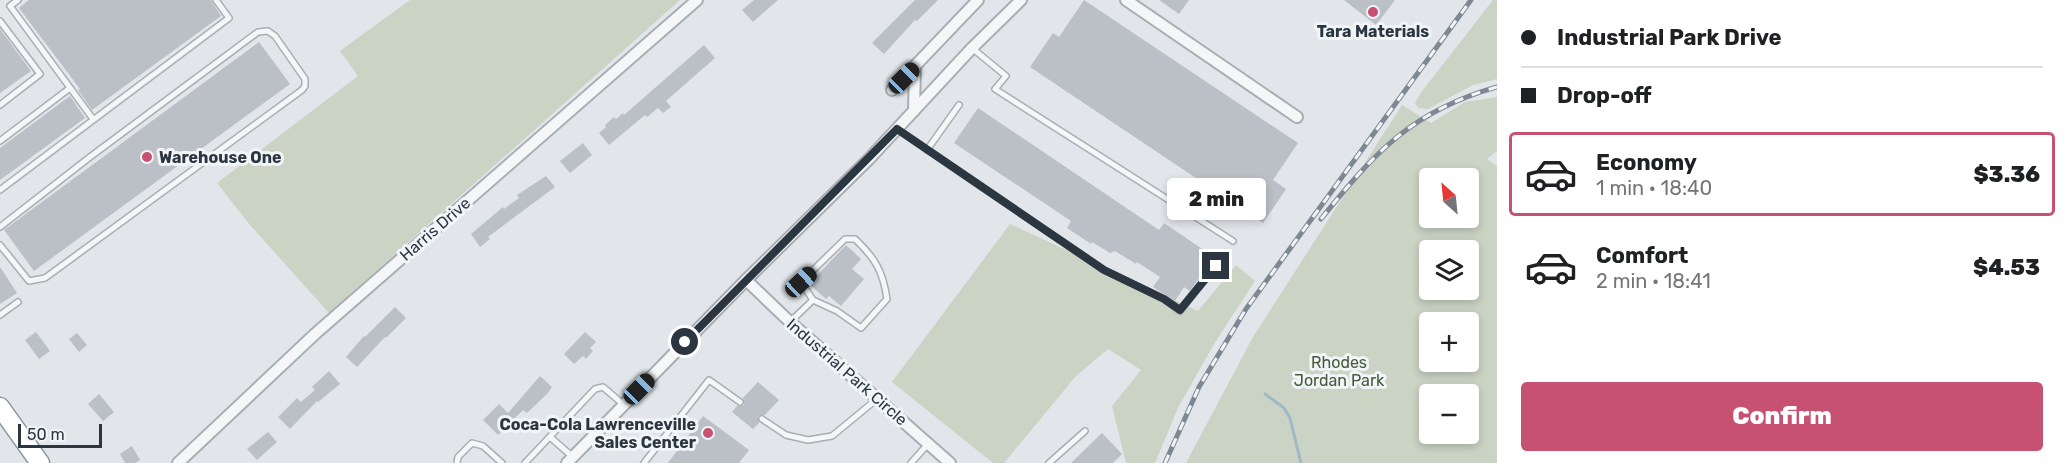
<!DOCTYPE html>
<meta charset="utf-8">
<style>
:root{--surface:#fff;--page:#f2f2f2;--text:#202124;--muted:#757577;--line:#e0e0e0;--accent:#c65171}
body{margin:0;font-family:Rubik,sans-serif;background:var(--page);color:var(--text);height:100vh;display:flex;flex-direction:column;font-size:22px;white-space:nowrap}
*{box-sizing:border-box;margin:0}
p{font-size:20px;color:var(--muted)}
.icon{flex:none;width:33px;height:33px;fill:none;stroke:currentColor;stroke-width:2;stroke-linecap:round;stroke-linejoin:round}
.map{position:relative;flex:1;overflow:hidden}
.side{display:flex;flex-direction:column;background:var(--surface);width:570px}
.side>*{flex:none}
.guide{display:grid;align-content:center;height:132px;padding:0 24px;background:var(--surface)}
.needle{width:39px;rotate:333deg}
.fabs{position:absolute;left:1419px;top:168px;display:grid;gap:12px}
.fabs a{display:grid;place-items:center;width:60px;height:60px;border-radius:6px;background:var(--surface);box-shadow:0 3px 9px #0003;font-size:30px}
.scale{position:absolute;left:18px;bottom:15px;width:84px;box-sizing:border-box;padding-left:6px;border:3px solid #2b3641;border-top:0;font-size:16px;line-height:21px;white-space:nowrap;color:#2b3641;-webkit-text-stroke:4px #f2f5f7;paint-order:stroke}
.end{position:absolute;width:27px;height:27px;margin:-14px;border:8px solid #2b3641;background:#fff;box-shadow:0 0 0 3px #fff}
.from{border-radius:50%}
.bubble{position:absolute;height:42px;border-radius:6px;background:var(--surface);box-shadow:0 3px 9px #0003;font-size:20px;font-weight:800;line-height:42px;text-align:center}
.car{position:absolute;width:18px;height:36px;margin:-18px -9px;border-radius:8px;box-shadow:0 0 4px 2px #0007;background:linear-gradient(#222 24%,#8ab4d8 0 40%,#222 0 76%,#8ab4d8 0 86%,#222 0)}
.guide b{display:flex;align-items:center;gap:21px;height:57px;font-size:22px}
.guide b+b{border-top:2px solid var(--line)}
.guide i{width:15px;height:15px;background:var(--text)}
ul{padding:0;list-style:none}
li{display:flex;align-items:center;gap:18px;height:84px;margin:0 12px 9px;padding:0 12px;border:3px solid transparent;border-radius:6px}
li div{flex:1}
li b{display:block;font-size:22px}
li em{font-style:normal;font-weight:800}
li.current{border-color:var(--accent)}
li>.icon{width:54px;height:54px;stroke-width:1.5}
.cta{display:flex;gap:12px;margin-top:auto;padding:12px 24px}
.cta a{flex:1;height:69px;border-radius:6px;background:var(--accent);color:#fff;font-size:24px;font-weight:800;line-height:69px;text-align:center}
main{display:flex;flex:1;min-height:0}
.map>svg:first-child{display:block}
.green{fill:#cad3c4;fill-rule:evenodd}
.lines{fill:none;stroke-linecap:round;stroke-linejoin:round}
.stream{stroke:#a0b8c7;stroke-width:3}
.building{fill:#bac0c6}
.lane-casing{stroke:#a7aeb4;stroke-width:8}
.street-casing{stroke:#a7aeb4;stroke-width:14}
.highway-casing{stroke:#8b969f;stroke-width:21}
.lane{stroke:#f5f6f8;stroke-width:5}
.street{stroke:#f5f6f8;stroke-width:10}
.highway{stroke:#fff;stroke-width:18}
.rail-casing{stroke:#7d8892;stroke-width:5}
.rail{stroke:#f2f5f7;stroke-width:3;stroke-dasharray:9;stroke-linecap:butt}
.route{stroke:#2b3641;stroke-width:8}
.poi-dot{fill:#c65171;stroke:#f2f5f7;stroke-width:2}
.labels{text-anchor:middle;dominant-baseline:central;stroke-width:6;stroke-linejoin:round;paint-order:stroke}
.poi-label{font-size:16px;font-weight:bold;fill:#2b3641;stroke:#f2f5f7}
.street-label{font-size:16px;fill:#2b3641;stroke:#f2f5f7}
.park-label{font-size:16px;fill:#445b3a;stroke:#f2f5f7}
</style>
<main>
<div class="map">
<svg width="1497" height="463" viewBox="0 0 1497 463">
<rect width="100%" height="100%" fill="#e2e6ea"/>
<g class="green">
<path d="M410 0H680L329 313 250 225 217 183 358 76 340 51Z"/>
<path d="M1493 0H1497V79L1473 85 1428 109 1418 108 1415 103 1423 90Z"/>
<path d="M1497 97V151L1487 159 1497 166V463H1186L1253 337 1402 105 1431 123 1465 102ZM1430 178H1468V218H1430ZM1468 250V290H1430V250ZM1430 322H1468V362H1430ZM1430 394H1468V434H1430Z"/>
<path d="M1010 224 1198 311 1236 265 1255 281 1214 344 1178 408 1155 463H1126L1112 406 1141 370 1108 349 1076 376 1004 463H993L892 382Z"/>
</g>
<g class="lines">
<path class="stream" d="M1265 394 1284 408 1290 418 1301 463"/>
</g>
<g class="building">
<path d="M29 0H211L221 16 92 110 78 90 80 89 19 8Z"/>
<path d="M754 0H778L753 22 742 10Z"/>
<path d="M915 0H938L917 21 915 20 884 54 872 43Z"/>
<path d="M1084 0 1298 143 1273 180 1286 189 1263 223 1030 67 1053 33 1059 37Z"/>
<path d="M1159 0H1189L1179 14Z"/>
<path d="M1344 0H1395L1376 25Z"/>
<path d="M0 29 31 71 0 93Z"/>
<path d="M259 42 290 84 34 271 4 230Z"/>
<path d="M704 45 715 58 666 101 671 107 663 113 658 108 647 117 645 115 609 145 599 133 606 127 605 125 614 117 616 119 623 113 624 115Z"/>
<path d="M70 96 85 118 0 180V148Z"/>
<path d="M978 108 1159 230 1164 223 1214 257 1190 291 1184 287 1175 301 1159 291 1153 287 1160 277 1137 262 1136 264 1115 251 1110 253 1092 242 1091 244 1067 228 1071 221 954 143Z"/>
<path d="M583 143 592 155 570 173 560 161Z"/>
<path d="M546 176 555 187 488 237 490 239 480 247 471 234 503 207 504 209 519 198 517 195Z"/>
<path d="M846 245 861 259 852 269 864 279 841 306 829 296 826 299 809 284Z"/>
<path d="M0 267 17 293 0 304Z"/>
<path d="M395 307 406 318 386 338 385 337 357 367 346 357 364 336 365 337Z"/>
<path d="M36 332 50 351 39 359 25 340Z"/>
<path d="M585 332 596 342 590 348 593 351 586 359 583 356 574 364 564 354Z"/>
<path d="M77 333 87 345 79 352 69 339Z"/>
<path d="M329 371 340 384 318 402 317 401 290 429 278 417 297 398 301 402 315 390 312 387Z"/>
<path d="M540 376 552 387 548 393 527 413 523 410 498 435 483 420 499 404 508 413Z"/>
<path d="M758 382 779 400 765 415 758 416 759 423 753 429 732 412 737 406 744 405 743 398Z"/>
<path d="M99 394 114 412 103 421 88 404Z"/>
<path d="M703 416 749 450 739 463H668Z"/>
<path d="M268 432 277 442 257 460 247 449Z"/>
<path d="M1102 433 1122 454 1113 463H1071Z"/>
<path d="M132 446 140 460 135 463H125L120 454Z"/>
</g>
<g class="lines">
<defs>
<g id="lane">
<path d="M18 0 10 6 93 119"/>
<path d="M0 21 40 74 0 105"/>
<path d="M972 48 1006 76 995 89 1233 241"/>
<path d="M897 129 1104 270 1164 299 1180 311 1216 265"/>
<path d="M0 141 70 88"/>
<path d="M927 150 959 105"/>
<path d="M0 190 229 18 216 0"/>
<path d="M0 227 90 157 258 32 268 31 275 36 305 79V86L302 90 45 278 29 281 0 245"/>
<path d="M0 315 18 302"/>
<path d="M790 322 813 300 801 282 845 239H855C875 258 883 271 887 299L861 328 837 311 813 300"/>
<path d="M762 419 786 435 808 440 832 436 877 399"/>
<path d="M550 437 573 457"/>
<path d="M457 463 458 457 472 443 483 446 502 463"/>
<path d="M525 463 595 389 603 387 624 405"/>
<path d="M644 463 709 380 740 402"/>
<path d="M911 463 928 444"/>
<path d="M1049 463 1085 431"/>
</g>
<g id="street">
<path d="M1126 0 1297 117"/>
<path d="M892 90 978 0"/>
<path d="M914 111 915 66"/>
<path d="M746 280 790 322 950 463"/>
<path d="M178 463 315 334 697 0"/>
<path d="M567 463 746 280 869 159 972 48 1021 0"/>
</g>
<path id="highway" d="M0 407 40 463"/>
</defs>
<use href="#lane" class="lane-casing"/>
<use href="#street" class="street-casing"/>
<use href="#highway" class="highway-casing"/>
<use href="#lane" class="lane"/>
<use href="#street" class="street"/>
<use href="#highway" class="highway"/>
<defs>
<g id="rail">
<path d="M1321 219C1375 152 1412 111 1497 87"/>
<path d="M1165 463 1199 387 1246 309 1471 0"/>
</g>
</defs>
<use href="#rail" class="rail-casing"/>
<use href="#rail" class="rail"/>
</g>
<g class="lines">
<path class="route" d="M685 342 897 129 1104 270 1164 299 1180 310 1216 266"/>
</g>
<g class="poi-dot">
<circle cx="1373" cy="12" r="6"/>
<circle cx="147" cy="157" r="6"/>
<circle cx="708" cy="433" r="6"/>
</g>
<g class="labels">
<g class="poi-label">
<text x="1373" y="31">Tara Materials</text>
<text x="159" y="157" text-anchor="start">Warehouse One</text>
<text x="696" y="424" text-anchor="end">Coca-Cola Lawrenceville<tspan x="696" dy="18">Sales Center</tspan></text>
</g>
<g class="street-label">
<text transform="translate(435 229) rotate(-41)">Harris Drive</text>
<text transform="translate(847 372) rotate(41)">Industrial Park Circle</text>
</g>
<g class="park-label">
<text x="1339" y="362">Rhodes<tspan x="1339" dy="18">Jordan Park</tspan></text>
</g>
</g>
</svg>
<div class="fabs">
<a><svg class="needle" viewBox="-14 -14 28 28"><path d="M0-13l5 13h-10z" fill="#e53935"/><path d="M0 13l5-13h-10z" fill="#757577"/></svg></a>
<a><svg class="icon" aria-label="layers" viewBox="0 0 24 24"><path d="M12 4l9 5-9 5-9-5zM3 14l9 5 9-5"/></svg></a>
<a>+</a>
<a>−</a>
</div>
<div class="scale">50 m</div>
<i class="end from" style="left:685px;top:342px"></i>
<i class="end" style="left:1216px;top:266px"></i>
<div class="bubble" style="left:1167px;top:178px;width:99px">2 min</div>
<i class="car" style="left:904px;top:78px;rotate:45deg"></i>
<i class="car" style="left:801px;top:282px;rotate:47deg"></i>
<i class="car" style="left:639px;top:389px;rotate:45deg"></i>
</div>
<section class="side">
<div class="guide">
<b><i class="from"></i>Industrial Park Drive</b>
<b><i></i>Drop-off</b>
</div>
<ul>
<li class="current"><svg class="icon" aria-label="car" viewBox="0 0 24 24"><path d="M5 17H2v-5l4-1 3-4h7l3 4 3 1v5h-3M9 17h6M6 11h13"/><circle cx="7" cy="17" r="2"/><circle cx="17" cy="17" r="2"/></svg><div><b>Economy</b><p>1 min · 18:40</p></div><em>$3.36</em></li>
<li><svg class="icon" aria-label="car" viewBox="0 0 24 24"><path d="M5 17H2v-5l4-1 3-4h7l3 4 3 1v5h-3M9 17h6M6 11h13"/><circle cx="7" cy="17" r="2"/><circle cx="17" cy="17" r="2"/></svg><div><b>Comfort</b><p>2 min · 18:41</p></div><em>$4.53</em></li>
</ul>
<div class="cta"><a>Confirm</a></div>
</section>
</main>
